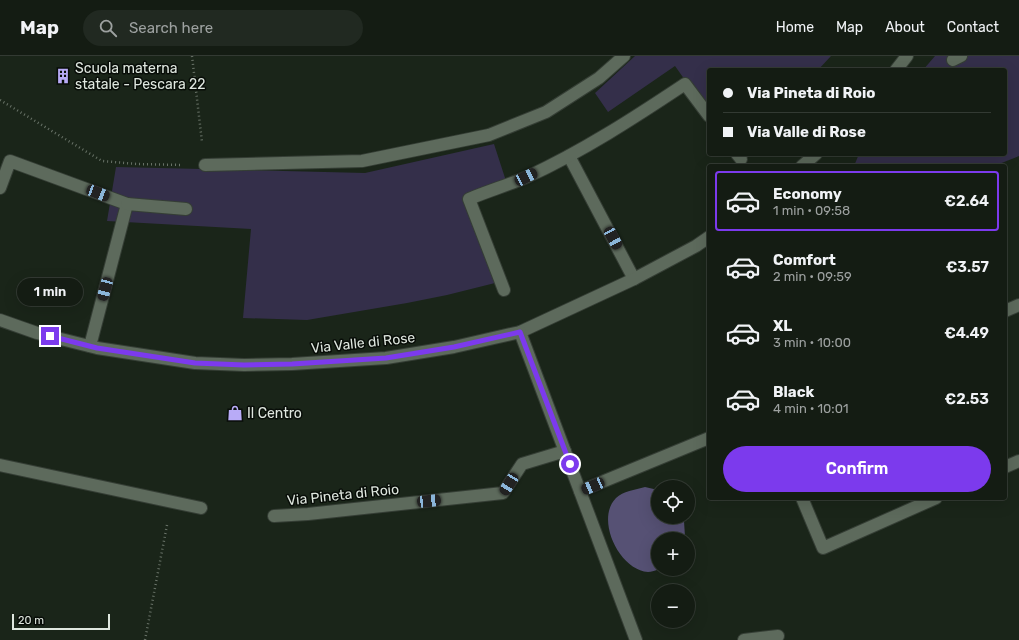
<!DOCTYPE html>
<meta charset="utf-8">
<style>
:root{--surface:#141c13;--page:#212921;--text:#f1f3f6;--muted:#9da1a0;--line:#333a33;--accent:#7c3aed}
body{margin:0;font-family:Rubik,sans-serif;background:var(--page);color:var(--text);height:100vh;display:flex;flex-direction:column;font-size:15px;white-space:nowrap}
*{box-sizing:border-box;margin:0}
p{font-size:13px;color:var(--muted)}
.icon{flex:none;width:22px;height:22px;fill:none;stroke:currentColor;stroke-width:2;stroke-linecap:round;stroke-linejoin:round}
.map{position:relative;flex:1;overflow:hidden}
.details{position:absolute;left:707px;top:108px;width:300px;height:336px;display:flex;flex-direction:column;background:var(--surface);border-radius:4px;box-shadow:0 4px 16px #0002,0 0 0 1px var(--line)}
.details>*{flex:none}
.guide{position:absolute;left:707px;top:12px;width:300px;height:88px;border-radius:4px;box-shadow:0 4px 16px #0002,0 0 0 1px var(--line);display:grid;align-content:center;height:88px;padding:0 16px;background:var(--surface)}
.controls{position:absolute;left:651px;top:424px;display:grid;gap:8px}
.controls a{display:grid;place-items:center;width:44px;height:44px;border-radius:50%;background:var(--surface);box-shadow:0 4px 16px #0002,0 0 0 1px var(--line);font-size:20px}
.scale{position:absolute;left:12px;bottom:10px;width:98px;box-sizing:border-box;padding-left:4px;border:2px solid #dfe7df;border-top:0;font-size:11px;line-height:14px;white-space:nowrap;color:#dfe7df;-webkit-text-stroke:3px #080d08;paint-order:stroke}
.end{position:absolute;width:18px;height:18px;margin:-9px;border:5px solid #7c3aed;background:#fff;box-shadow:0 0 0 2px #fff}
.from{border-radius:50%}
.bubble{position:absolute;height:28px;border-radius:14px;background:var(--surface);box-shadow:0 4px 16px #0002,0 0 0 1px var(--line);font-size:13px;font-weight:600;line-height:28px;text-align:center}
.car{position:absolute;width:12px;height:24px;margin:-12px -6px;border-radius:5px;box-shadow:0 0 3px 1px #0007;background:linear-gradient(#222 24%,#8ab4d8 0 40%,#222 0 76%,#8ab4d8 0 86%,#222 0)}
.guide b{display:flex;align-items:center;gap:14px;height:38px;font-size:15px}
.guide b+b{border-top:1px solid var(--line)}
.guide i{width:10px;height:10px;background:var(--text)}
ul{padding:7px 0 0;list-style:none}
li{display:flex;align-items:center;gap:12px;height:60px;margin:0 8px 6px;padding:0 8px;border:2px solid transparent;border-radius:4px}
li div{flex:1}
li b{display:block;font-size:15px}
li em{font-style:normal;font-weight:600}
li.on{border-color:var(--accent)}
li>.icon{width:36px;height:36px;stroke-width:1.5}
.cta{display:flex;gap:8px;margin-top:auto;padding:8px 16px}
.cta a{flex:1;height:46px;border-radius:24px;background:var(--accent);color:#fff;font-size:16px;font-weight:600;line-height:46px;text-align:center}
header{display:flex;align-items:center;gap:24px;box-sizing:border-box;height:56px;padding:0 20px;background:var(--surface);border-bottom:1px solid var(--line)}
header strong{font-size:19px}
nav{display:flex;gap:22px;margin-inline-start:auto;font-size:14px}
.search{width:280px;height:36px;background:var(--page);display:flex;align-items:center;gap:10px;box-sizing:border-box;padding:0 14px;border-radius:22px;color:var(--muted);font-size:15px}
.map>svg:first-child{display:block}
.green{fill:#342f4a}
.forest{fill:#565174}
.lines{fill:none;stroke-linecap:round;stroke-linejoin:round}
.service-casing{stroke:#353e35;stroke-width:14}
.pedestrian-casing{stroke:#353e35;stroke-width:14}
.minor-casing{stroke:#353e35;stroke-width:14}
.path{stroke:#697368;stroke-width:2.5;stroke-dasharray:1 3;stroke-linecap:butt}
.service{stroke:#5d6a5c;stroke-width:12}
.pedestrian{stroke:#5d6a5c;stroke-width:12}
.minor{stroke:#5d6a5c;stroke-width:12}
.route{stroke:#7c3aed;stroke-width:5}
.labels{text-anchor:middle;dominant-baseline:central;stroke-width:3;stroke-linejoin:round;paint-order:stroke}
.poi-label{font-size:14px;fill:#dfe7df;stroke:#080d08;text-anchor:start}
.street-label{font-size:14px;fill:#dfe7df;stroke:#080d08}
</style>
<header>
<strong>Map</strong>
<div class="search"><svg class="icon" aria-label="search" viewBox="0 0 24 24"><circle cx="10" cy="10" r="6"/><path d="M15 15l6 6"/></svg>Search here</div>
<nav><a>Home</a><a>Map</a><a>About</a><a>Contact</a></nav>
</header>
<div class="map">
<svg width="1019" height="584" viewBox="0 0 1019 584">
<rect width="100%" height="100%" fill="#1a2519"/>
<g class="green">
<path d="M635 0H831L818 14H709V58L675 10 608 56 595 37Z"/>
<path d="M935 0H1019V100L994 110H854L859 98H1005V14H923Z"/>
<path d="M494 88 506 125 466 141 499 226 447 239 407 247 307 264 243 262 251 173 107 165 116 111 365 117Z"/>
</g>
<path class="forest" d="M645 431 658 434V461H682L684 465 685 481 684 483H658V513H660C656 514 651 516 648 516 619 514 595 463 616 442 623 435 635 434 645 431Z"/>
<g class="lines">
<defs>
<g id="service">
<path d="M737 98 741 103"/>
<path d="M569 100 634 223"/>
<path d="M205 109 362 105 489 79 546 56 599 22 624 0"/>
<path d="M0 132 10 105 127 148 90 290"/>
<path d="M127 148 186 153"/>
<path d="M504 234 469 143C488 135 508 129 527 121 583 95 634 62 685 28L709 60"/>
<path d="M1005 411 1019 405"/>
<path d="M802 442 823 492 936 442"/>
</g>
<path id="pedestrian" d="M953 4 961 0"/>
<g id="minor">
<path d="M896 14 907 0"/>
<path d="M802 110 816 98"/>
<path d="M1005 255 1019 249"/>
<path d="M0 264 37 277 97 292 195 307 244 309 292 308 386 302 454 291 520 276 634 223 696 190 709 181"/>
<path d="M520 276 636 584"/>
<path d="M0 409 201 452"/>
<path d="M580 435 709 382"/>
<path d="M274 460 308 458 503 437 522 408 565 395"/>
<path d="M744 584 778 580"/>
</g>
</defs>
<use href="#service" class="service-casing"/>
<use href="#pedestrian" class="pedestrian-casing"/>
<use href="#minor" class="minor-casing"/>
<g class="path">
<path d="M192 0 202 86"/>
<path d="M0 44 102 105 137 108 183 109"/>
<path d="M145 584 167 469"/>
</g>
<use href="#service" class="service"/>
<use href="#pedestrian" class="pedestrian"/>
<use href="#minor" class="minor"/>
</g>
<g class="lines">
<path class="route" d="M50 280 97 292 195 307 244 309 292 308 386 302 454 291 520 276 570 408"/>
</g>
<defs>
<symbol id="building-bare" viewBox="-9 -9 18 18"><path d="M-4-6H4V6H1V3H-1V6H-4ZM-2.5-4.3h1.7v1.8h-1.7ZM.8-4.3h1.7v1.8H.8ZM-2.5-1h1.7V.8h-1.7ZM.8-1h1.7V.8H.8Z" fill="#b8abf7" stroke="#080d08" stroke-width="2.5" paint-order="stroke"/></symbol>
<symbol id="shop-bare" viewBox="-9 -9 18 18"><path d="M-5-2.5h2.3a2.7 3.5 0 0 1 5.4 0H5L5.5 6h-11ZM-1.5-2.5h3a1.5 2.3 0 0 0-3 0Z" fill="#b8abf7" stroke="#080d08" stroke-width="2.5" paint-order="stroke"/></symbol>
</defs>
<g fill-rule="evenodd">
<use href="#building-bare" x="52" y="9" width="22" height="22"/>
<use href="#shop-bare" x="224" y="346" width="22" height="22"/>
</g>
<g class="labels">
<g class="poi-label">
<text x="75" y="12">Scuola materna<tspan x="75" dy="16">statale - Pescara 22</tspan></text>
<text x="247" y="357">Il Centro</text>
</g>
<g class="street-label">
<text transform="translate(363 287) rotate(-6)">Via Valle di Rose</text>
<text transform="translate(343 439) rotate(-6)">Via Pineta di Roio</text>
</g>
</g>
</svg>
<div class="controls">
<a><svg class="icon" aria-label="locate" viewBox="0 0 24 24"><circle cx="12" cy="12" r="6"/><path d="M12 2v4M12 18v4M2 12h4M18 12h4"/></svg></a>
<a>+</a>
<a>−</a>
</div>
<div class="scale">20 m</div>
<i class="end from" style="left:570px;top:408px"></i>
<i class="end" style="left:50px;top:280px"></i>
<div class="bubble" style="left:17px;top:222px;width:66px">1 min</div>
<i class="car" style="left:526px;top:121px;rotate:64deg"></i>
<i class="car" style="left:98px;top:137px;rotate:111deg"></i>
<i class="car" style="left:613px;top:182px;rotate:152deg"></i>
<i class="car" style="left:105px;top:233px;rotate:195deg"></i>
<i class="car" style="left:509px;top:428px;rotate:212deg"></i>
<i class="car" style="left:593px;top:430px;rotate:247deg"></i>
<i class="car" style="left:429px;top:445px;rotate:84deg"></i>
<div class="guide">
<b><i class="from"></i>Via Pineta di Roio</b>
<b><i></i>Via Valle di Rose</b>
</div>
<section class="details">
<ul>
<li class="on"><svg class="icon" aria-label="car" viewBox="0 0 24 24"><path d="M5 17H2v-5l4-1 3-4h7l3 4 3 1v5h-3M9 17h6M6 11h13"/><circle cx="7" cy="17" r="2"/><circle cx="17" cy="17" r="2"/></svg><div><b>Economy</b><p>1 min · 09:58</p></div><em>€2.64</em></li>
<li><svg class="icon" aria-label="car" viewBox="0 0 24 24"><path d="M5 17H2v-5l4-1 3-4h7l3 4 3 1v5h-3M9 17h6M6 11h13"/><circle cx="7" cy="17" r="2"/><circle cx="17" cy="17" r="2"/></svg><div><b>Comfort</b><p>2 min · 09:59</p></div><em>€3.57</em></li>
<li><svg class="icon" aria-label="car" viewBox="0 0 24 24"><path d="M5 17H2v-5l4-1 3-4h7l3 4 3 1v5h-3M9 17h6M6 11h13"/><circle cx="7" cy="17" r="2"/><circle cx="17" cy="17" r="2"/></svg><div><b>XL</b><p>3 min · 10:00</p></div><em>€4.49</em></li>
<li><svg class="icon" aria-label="car" viewBox="0 0 24 24"><path d="M5 17H2v-5l4-1 3-4h7l3 4 3 1v5h-3M9 17h6M6 11h13"/><circle cx="7" cy="17" r="2"/><circle cx="17" cy="17" r="2"/></svg><div><b>Black</b><p>4 min · 10:01</p></div><em>€2.53</em></li>
</ul>
<div class="cta"><a>Confirm</a></div>
</section>
</div>
